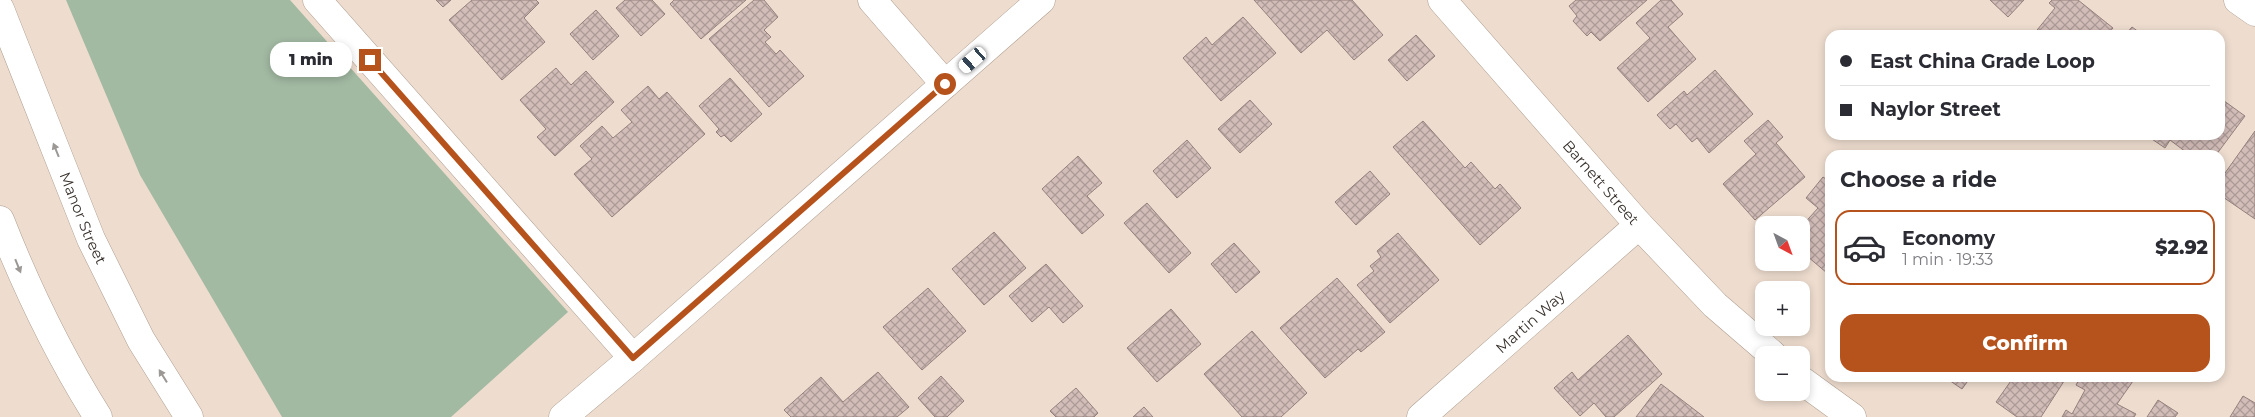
<!DOCTYPE html>
<meta charset="utf-8">
<style>
:root{--surface:#fff;--page:#f2f2f3;--text:#2b2b33;--muted:#7c7c81;--line:#e1e1e2;--accent:#b6531d}
body{margin:0;font-family:Montserrat,sans-serif;background:var(--page);color:var(--text);height:100vh;display:flex;flex-direction:column;font-size:19px;white-space:nowrap}
*{box-sizing:border-box;margin:0}
p{font-size:16px;color:var(--muted)}
.icon{flex:none;width:28px;height:28px;fill:none;stroke:currentColor;stroke-width:2;stroke-linecap:round;stroke-linejoin:round}
.map{position:relative;flex:1;overflow:hidden}
.sheet{position:absolute;left:1825px;top:150px;width:400px;height:232px;display:flex;flex-direction:column;background:var(--surface);border-radius:15px;box-shadow:0 2px 8px #0003}
.sheet>*{flex:none}
.top-card{position:absolute;left:1825px;top:30px;width:400px;height:110px;border-radius:15px;box-shadow:0 2px 8px #0003;display:grid;align-content:center;height:110px;padding:0 15px;background:var(--surface)}
.needle{width:32px;rotate:139deg}
.controls{position:absolute;left:1755px;top:216px;display:grid;gap:10px}
.controls a{display:grid;place-items:center;width:55px;height:55px;border-radius:10px;background:var(--surface);box-shadow:0 2px 8px #0003;font-size:25px}
.end{position:absolute;width:22px;height:22px;margin:-11px;border:6px solid #b6531d;background:#fff;box-shadow:0 0 0 2px #fff}
.from{border-radius:50%}
.bubble{position:absolute;height:35px;border-radius:15px;background:var(--surface);box-shadow:0 2px 8px #0003;font-size:16px;font-weight:800;line-height:35px;text-align:center}
.car{position:absolute;width:15px;height:30px;margin:-15px -8px;border-radius:6px;box-shadow:0 0 4px 1px #0007;background:linear-gradient(#fff 24%,#345 0 40%,#fff 0 76%,#345 0 86%,#fff 0)}
.top-card b{display:flex;align-items:center;gap:18px;height:48px;font-size:19px}
.top-card b+b{border-top:1px solid var(--line)}
.top-card i{width:12px;height:12px;background:var(--text)}
ul{padding:0;list-style:none}
li{display:flex;align-items:center;gap:15px;height:75px;margin:0 10px 8px;padding:0 5px;border:2px solid transparent;border-radius:15px}
li div{flex:1}
li b{display:block;font-size:19px}
li em{font-style:normal;font-weight:800}
li.selected{border-color:var(--accent)}
li>.icon{width:45px;height:45px;stroke-width:1.5}
h2{padding:0 15px;font-size:22px;line-height:60px}
.primary-button{display:flex;gap:10px;margin-top:auto;padding:10px 15px}
.primary-button a{flex:1;height:58px;border-radius:15px;background:var(--accent);color:#fff;font-size:20px;font-weight:800;line-height:58px;text-align:center}
.map>svg:first-child{display:block}
.green{fill:#a2b9a2}
.building{fill:url(#building-cross-hatch);stroke:#95807d}
.lines{fill:none;stroke-linecap:round;stroke-linejoin:round}
.minor-casing{stroke:#ae9e91;stroke-width:29}
.secondary-casing{stroke:#ae9e91;stroke-width:29}
.primary-casing{stroke:#ae9e91;stroke-width:29}
.minor{stroke:#fff;stroke-width:28}
.secondary{stroke:#fff;stroke-width:28}
.primary{stroke:#fff;stroke-width:28}
.oneway{fill:#9c9896}
.route{stroke:#b6531d;stroke-width:6}
.labels{text-anchor:middle;dominant-baseline:central;stroke-width:4;stroke-linejoin:round;paint-order:stroke}
.street-label{font-size:15px;fill:#38312c;stroke:#fff}
</style>
<div class="map">
<svg width="2255" height="417" viewBox="0 0 2255 417">
<defs>
<pattern id="building-cross-hatch" width="8" height="8" patternUnits="userSpaceOnUse" patternTransform="scale(1.25)"><rect width="8" height="8" fill="#d3bdb9"/><path d="M0 0l8 8M0 8l8-8" fill="none" stroke="#ac9a97"/></pattern>
</defs>
<rect width="100%" height="100%" fill="#eeddcf"/>
<path class="green" d="M66 0H290L568 312 451 417H282L140 175Z"/>
<g class="building">
<path d="M436 0H451L443 7Z"/>
<path d="M472 0H536L539 3 524 18 545 42 502 80 449 20Z"/>
<path d="M625 0H652L665 14 641 36 616 8Z"/>
<path d="M674 0H746L701 39 670 4Z"/>
<path d="M754 0H764L778 17 764 30 771 37 765 42 776 54 780 50 804 76 769 107 709 39Z"/>
<path d="M1254 0H1352L1383 35 1354 60 1327 30 1301 53Z"/>
<path d="M1576 0H1647L1600 41 1591 32 1587 36 1573 21 1577 16 1569 6Z"/>
<path d="M1661 0H1671L1683 14 1668 27 1696 59 1648 102 1617 68 1650 38 1636 23Z"/>
<path d="M1990 0H2024L2008 17Z"/>
<path d="M2052 0H2078L2113 28 2107 35H2033L2055 8 2049 3Z"/>
<path d="M596 10 619 36 593 60 570 34Z"/>
<path d="M1243 17 1276 53 1221 101 1183 58 1206 37 1212 45Z"/>
<path d="M2132 27 2143 35H2125Z"/>
<path d="M1416 35 1435 56 1407 81 1388 60Z"/>
<path d="M556 68 571 85 586 71 614 102 555 156 537 137 546 129 520 100Z"/>
<path d="M1715 70 1753 114 1709 153 1697 138 1692 142 1676 124 1670 129 1657 115 1684 91 1687 95Z"/>
<path d="M730 78 762 114 731 142 724 135 721 137 716 132 719 129 699 106Z"/>
<path d="M648 86 659 99 667 92 705 134 612 217 574 174 592 159 580 146 602 126 613 138 632 122 621 110Z"/>
<path d="M2220 98 2245 116 2216 155H2190L2170 140 2165 148 2146 135H2220Z"/>
<path d="M1250 100 1272 124 1240 153 1218 129Z"/>
<path d="M1768 120 1783 137 1776 143 1805 177 1755 220 1723 184 1756 154 1744 141Z"/>
<path d="M1423 121 1465 168 1471 162 1495 189 1500 184 1521 208 1480 245 1393 147Z"/>
<path d="M2255 131V219L2220 195V180Z"/>
<path d="M1187 140 1211 168 1177 198 1153 171Z"/>
<path d="M1078 156 1102 183 1087 196 1104 215 1082 234 1042 189Z"/>
<path d="M1370 171 1390 194 1356 225 1335 202Z"/>
<path d="M1823 177 1830 182V269L1827 273 1801 251V227L1818 208 1806 198Z"/>
<path d="M1147 203 1191 253 1169 273 1124 223Z"/>
<path d="M994 232 1026 268 984 305 952 269Z"/>
<path d="M1398 233 1439 280 1390 323 1357 285 1374 271 1370 266 1381 257 1377 251Z"/>
<path d="M1234 243 1260 272 1236 293 1211 264Z"/>
<path d="M1046 264 1083 306 1063 323 1049 307 1032 322 1009 296Z"/>
<path d="M1337 278 1385 332 1361 352 1358 349 1325 378 1280 328Z"/>
<path d="M928 288 966 331 922 370 883 327Z"/>
<path d="M1171 309 1201 344 1157 382 1127 348Z"/>
<path d="M1252 331 1307 393 1281 417H1242L1204 374Z"/>
<path d="M1628 335 1662 374 1614 417H1606L1594 403 1580 416 1554 388 1572 372 1578 380Z"/>
<path d="M878 372 909 407 897 417H791L784 410 821 377 843 402Z"/>
<path d="M941 376 964 401 947 417H935L918 398Z"/>
<path d="M1946 378H1970L1962 389Z"/>
<path d="M2013 378H2066L2041 417H2017L1996 402Z"/>
<path d="M2080 378H2127L2133 381 2117 404 2136 414 2134 417H2062L2066 410 2072 414 2085 390 2076 385Z"/>
<path d="M1661 384 1704 417H1636Z"/>
<path d="M1076 388 1098 413 1094 417H1056L1050 411Z"/>
<path d="M2243 396 2255 403V417H2230Z"/>
<path d="M2158 400 2178 413 2175 417H2147Z"/>
<path d="M1144 407 1153 417H1133Z"/>
</g>
<g class="lines">
<defs>
<g id="minor">
<path d="M317 0 633 358"/>
<path d="M872 0 945 84"/>
<path id="s1" d="M1442 0 1639 225 1715 305 1773 355"/>
<path d="M2238 0 2255 12"/>
<path d="M1801 380 1852 417"/>
<path id="s2" d="M1421 417 1639 225"/>
</g>
<path id="secondary" d="M563 417 633 358 1041 0"/>
<g id="primary">
<path id="s3" d="M0 9 91 239 141 340 189 417"/>
<path d="M0 220C27 289 59 355 98 417"/>
</g>
</defs>
<use href="#minor" class="minor-casing"/>
<use href="#secondary" class="secondary-casing"/>
<use href="#primary" class="primary-casing"/>
<use href="#minor" class="minor"/>
<use href="#secondary" class="secondary"/>
<use href="#primary" class="primary"/>
</g>
<defs><path id="oneway-solid" d="M-6-.8H1V-3.2L6.5 0L1 3.2V.8H-6Z" transform="scale(1.25)"/></defs>
<g class="oneway">
<use href="#oneway-solid" transform="translate(56 150) rotate(-112)"/>
<use href="#oneway-solid" transform="translate(18 266) rotate(68)"/>
<use href="#oneway-solid" transform="translate(163 376) rotate(-122)"/>
</g>
<g class="lines">
<path class="route" d="M370 60 633 358 945 84"/>
</g>
<g class="labels">
<g class="street-label">
<text stroke="none"><textPath href="#s1" startOffset="242">Barnett Street</textPath></text>
<text stroke="none"><textPath href="#s3" startOffset="225">Manor Street</textPath></text>
<text stroke="none"><textPath href="#s2" startOffset="145">Martin Way</textPath></text>
</g>
</g>
</svg>
<div class="controls">
<a><svg class="needle" viewBox="-14 -14 28 28"><path d="M0-13l5 13h-10z" fill="#e53935"/><path d="M0 13l5-13h-10z" fill="#7c7c81"/></svg></a>
<a>+</a>
<a>−</a>
</div>
<i class="end from" style="left:945px;top:84px"></i>
<i class="end" style="left:370px;top:60px"></i>
<div class="bubble" style="left:270px;top:42px;width:82px">1 min</div>
<i class="car" style="left:973px;top:60px;rotate:229deg"></i>
<div class="top-card">
<b><i class="from"></i>East China Grade Loop</b>
<b><i></i>Naylor Street</b>
</div>
<section class="sheet">
<h2>Choose a ride</h2>
<ul>
<li class="selected"><svg class="icon" aria-label="car" viewBox="0 0 24 24"><path d="M5 17H2v-5l4-1 3-4h7l3 4 3 1v5h-3M9 17h6M6 11h13"/><circle cx="7" cy="17" r="2"/><circle cx="17" cy="17" r="2"/></svg><div><b>Economy</b><p>1 min · 19:33</p></div><em>$2.92</em></li>
</ul>
<div class="primary-button"><a>Confirm</a></div>
</section>
</div>
